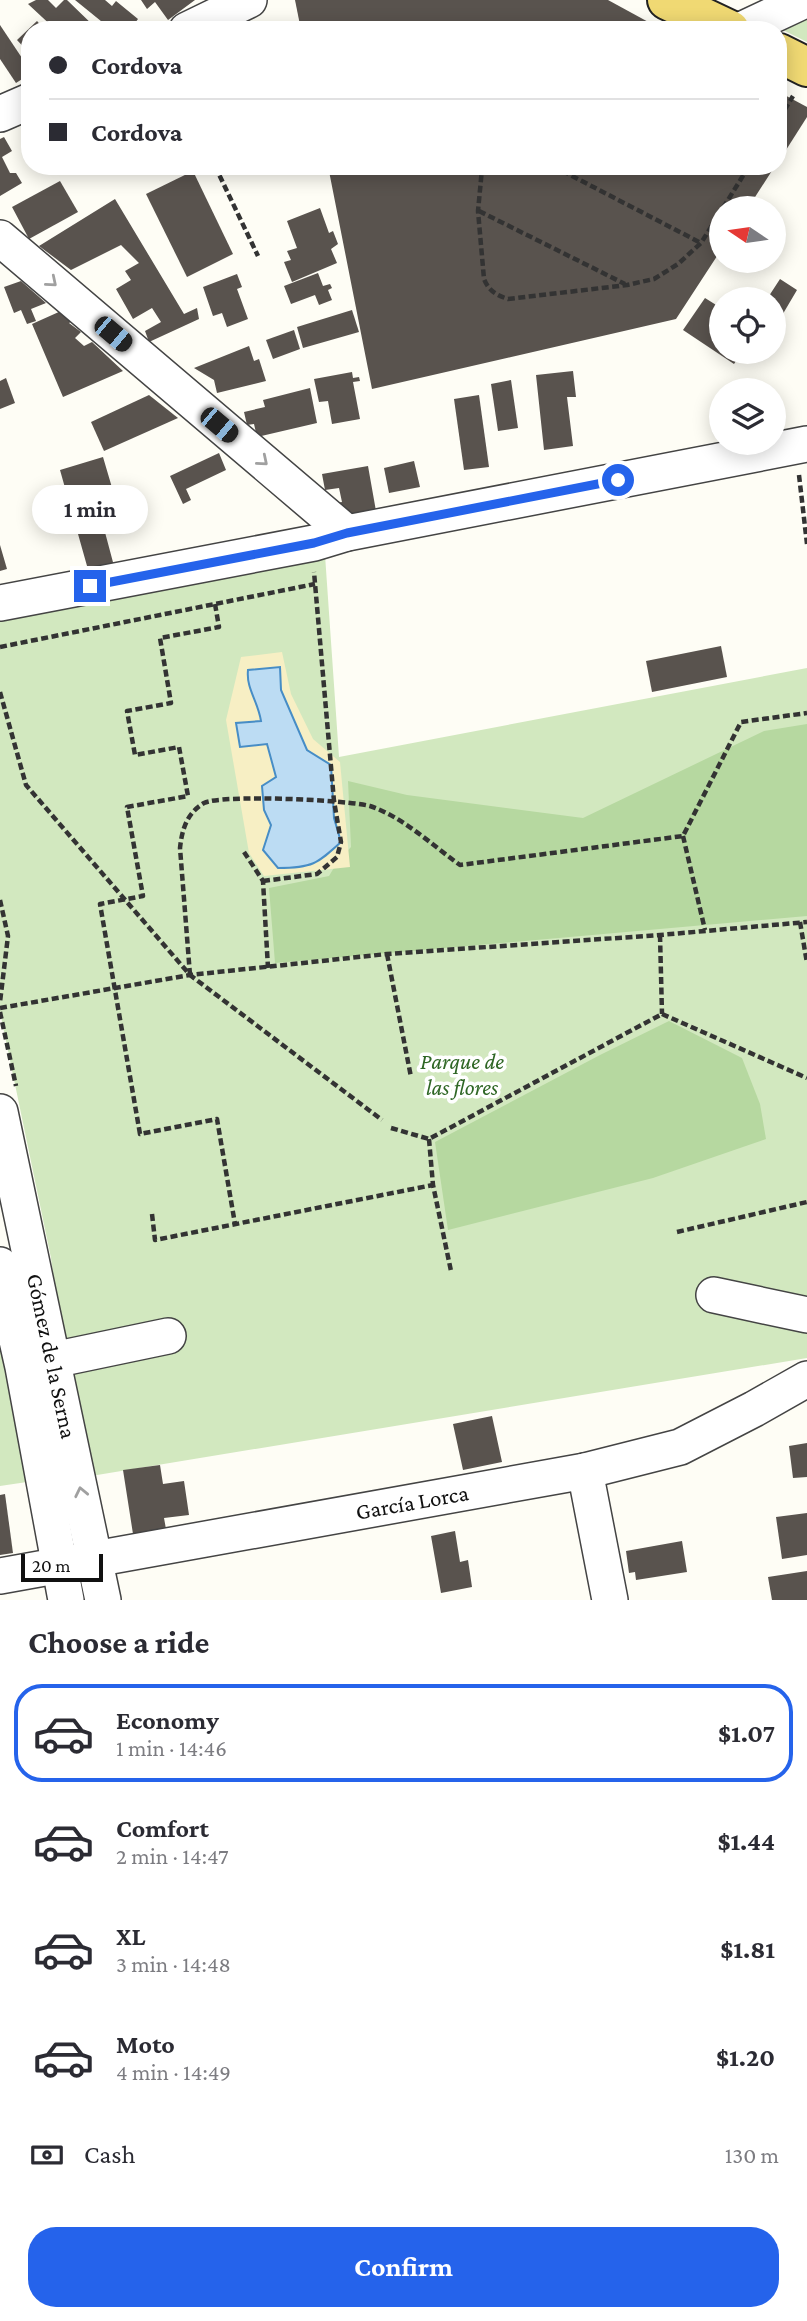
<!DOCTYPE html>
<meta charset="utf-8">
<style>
:root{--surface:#fff;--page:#f2f2f3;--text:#2b2b33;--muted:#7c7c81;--line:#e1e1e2;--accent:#2563eb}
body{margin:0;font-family:"Crimson Pro",serif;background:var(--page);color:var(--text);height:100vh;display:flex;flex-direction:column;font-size:26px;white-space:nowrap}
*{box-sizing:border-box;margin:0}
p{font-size:23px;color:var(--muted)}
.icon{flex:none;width:38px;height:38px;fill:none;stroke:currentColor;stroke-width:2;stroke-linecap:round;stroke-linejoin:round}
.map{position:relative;height:1600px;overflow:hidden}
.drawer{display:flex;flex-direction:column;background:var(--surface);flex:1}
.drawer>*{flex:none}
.hud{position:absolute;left:21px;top:21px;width:766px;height:154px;border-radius:28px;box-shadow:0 4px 18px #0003;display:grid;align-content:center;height:154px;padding:0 28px;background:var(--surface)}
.needle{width:46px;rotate:283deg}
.controls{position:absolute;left:709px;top:196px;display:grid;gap:14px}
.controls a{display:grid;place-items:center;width:77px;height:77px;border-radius:50%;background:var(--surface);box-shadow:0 4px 18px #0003;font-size:35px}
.scale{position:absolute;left:21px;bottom:18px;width:82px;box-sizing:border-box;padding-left:7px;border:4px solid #111;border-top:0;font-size:19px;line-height:24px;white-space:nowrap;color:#111;-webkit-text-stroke:5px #fff;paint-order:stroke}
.end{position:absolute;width:32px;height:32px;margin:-16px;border:9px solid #2563eb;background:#fff;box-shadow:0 0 0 4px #fff}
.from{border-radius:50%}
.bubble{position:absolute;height:49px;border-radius:24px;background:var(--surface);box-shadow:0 4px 18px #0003;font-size:23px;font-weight:700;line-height:49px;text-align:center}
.car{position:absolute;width:21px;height:42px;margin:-21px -10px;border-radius:9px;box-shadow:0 0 5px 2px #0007;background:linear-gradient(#222 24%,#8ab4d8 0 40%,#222 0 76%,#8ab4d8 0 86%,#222 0)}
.hud b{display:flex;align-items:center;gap:24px;height:66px;font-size:26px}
.hud b+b{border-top:2px solid var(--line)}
.hud i{width:18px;height:18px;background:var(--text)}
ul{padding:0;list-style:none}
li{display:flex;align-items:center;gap:21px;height:98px;margin:0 14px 10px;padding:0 14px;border:4px solid transparent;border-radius:28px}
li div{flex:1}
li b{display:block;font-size:26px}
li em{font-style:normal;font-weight:700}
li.current{border-color:var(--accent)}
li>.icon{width:63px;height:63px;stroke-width:1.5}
h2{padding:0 28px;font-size:32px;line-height:84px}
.pay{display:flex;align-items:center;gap:18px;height:77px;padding:0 28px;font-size:26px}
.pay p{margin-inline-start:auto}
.button{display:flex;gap:14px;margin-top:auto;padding:14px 28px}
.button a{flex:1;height:80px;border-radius:28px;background:var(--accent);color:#fff;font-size:28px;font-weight:700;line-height:80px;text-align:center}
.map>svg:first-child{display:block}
.green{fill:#d2e8bf}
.forest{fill:#b6d8a0}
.sand{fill:#f7efc4}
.water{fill:#bcdcf3;stroke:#478dc6;stroke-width:2}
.building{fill:#59534e}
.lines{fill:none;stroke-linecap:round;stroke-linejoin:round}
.minor-casing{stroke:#444;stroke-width:38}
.major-casing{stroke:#222;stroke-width:42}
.path{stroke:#333;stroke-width:4.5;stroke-dasharray:7 3.5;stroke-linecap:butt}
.minor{stroke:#fff;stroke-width:35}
.major{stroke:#f0d973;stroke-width:38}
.oneway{stroke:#a0a0a0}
.route{stroke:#2563eb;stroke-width:9}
.labels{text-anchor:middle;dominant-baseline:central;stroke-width:7;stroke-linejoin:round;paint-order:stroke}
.park-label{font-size:23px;font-style:italic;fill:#2e6624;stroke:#fff}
.street-label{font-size:23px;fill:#111;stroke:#fff}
</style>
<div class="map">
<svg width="807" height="1600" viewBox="0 0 807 1600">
<rect width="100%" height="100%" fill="#fefdf5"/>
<g class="green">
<path d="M807 18V42L781 29Z"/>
<path d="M325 555 339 757 807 668V1358L85 1477 66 1379 51 1258 0 1012V609Z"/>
<path d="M0 1341 27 1482 0 1486Z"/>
</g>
<g class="forest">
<path d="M807 724V916L275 963 269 888 329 876 338 861 351 847 348 781 407 795 583 818 764 731Z"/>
<path d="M669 1021 742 1058 760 1104 766 1139 653 1178 448 1230 435 1142 600 1055Z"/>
</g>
<path class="sand" d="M282 652 291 694 313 739 340 762 350 867 264 876 249 853 226 720 241 657Z"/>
<path class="water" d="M280 667 281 690 307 750 331 765 334 818 341 842C317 864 312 868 278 868L263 850 271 825 264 810 262 786 276 777 267 744 240 747 236 723 261 721C258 701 246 689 248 670Z"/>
<g class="building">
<path d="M36 0H48L56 8 64 0H67L98 30H56L28 4Z"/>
<path d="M75 0H105L112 6 116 1 138 19 130 30H112Z"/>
<path d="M141 0H195L168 20 155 2 147 9Z"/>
<path d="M295 0H608L663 30H301Z"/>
<path d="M37 21 45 30H30V54L17 40Z"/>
<path d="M0 25 30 70V74L16 83 0 59Z"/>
<path d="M779 92 807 107V117L779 161Z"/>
<path d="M4 137 12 151 2 157 10 173H16L22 183 0 196V139Z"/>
<path d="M328 166H775L748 208H721V250L676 319 372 389Z"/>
<path d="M193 171 233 254 187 277 146 194Z"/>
<path d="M60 181 78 212 29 239 12 207Z"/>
<path d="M115 199 184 314 197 308 199 319 149 342 145 331 161 322 152 308 133 319 116 289 131 280 125 271 139 263 121 245 71 270 39 246Z"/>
<path d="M320 208 329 233 333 231 338 244 331 249 337 263 292 282 284 262 291 260 287 251 297 248 287 221Z"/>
<path d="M318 273 323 286 330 284 332 288 328 290 332 300 319 305 315 295 291 304 284 286Z"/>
<path d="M237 274 242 287 237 289 248 319 227 327 222 313 213 316 203 287Z"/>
<path d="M780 279 797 290 774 329V299H767Z"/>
<path d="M21 281 46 303 31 309 36 321 27 324 21 310 14 313 4 287Z"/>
<path d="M705 298 721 308V352H742L734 364 683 330Z"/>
<path d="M352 310 359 332 303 348 297 327Z"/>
<path d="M61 311 74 320 69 323 81 332 75 338 84 346 92 342 123 371 63 397 32 324Z"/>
<path d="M294 330 300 349 273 359 266 340Z"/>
<path d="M249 346 254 361 259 359 266 381 217 393 214 380 194 368Z"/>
<path d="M573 371 576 397H567L573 446 544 450 536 375Z"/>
<path d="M352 372 353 378 359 377 360 381 353 382 360 419 332 424 328 401 319 402 314 379Z"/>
<path d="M6 378 15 403 0 409V381Z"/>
<path d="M511 380 518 428 498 431 491 384Z"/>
<path d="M310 388 317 423 257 437 254 424 247 425 244 412 265 407 263 400Z"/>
<path d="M149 395 178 418 104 451 91 422Z"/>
<path d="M479 395 489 467 464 470 454 399Z"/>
<path d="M219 453 226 470 186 489 191 500 183 504 170 476Z"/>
<path d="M103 457 118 508 102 521 114 566 89 573 60 470Z"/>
<path d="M414 461 420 487 389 493 384 468Z"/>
<path d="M368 466 376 511 339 517 336 503 342 502 339 488 325 490 322 474Z"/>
<path d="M0 545 7 569 0 571Z"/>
<path d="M721 646 727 677 652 692 646 661Z"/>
<path d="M492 1416 502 1462 463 1470 453 1424Z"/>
<path d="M807 1443V1477L793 1478 789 1446Z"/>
<path d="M160 1465 163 1484 184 1481 189 1515 164 1518 166 1529 133 1534 123 1470Z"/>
<path d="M5 1494 13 1553 0 1555V1495Z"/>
<path d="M807 1513V1555L782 1559 776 1517Z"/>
<path d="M455 1531 460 1562 468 1560 472 1587 441 1593 431 1536Z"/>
<path d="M682 1541 687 1572 636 1580 635 1572 629 1573 626 1551Z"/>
<path d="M807 1571V1600H772L768 1577Z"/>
</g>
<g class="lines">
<defs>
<g id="minor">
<path d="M187 30 249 0"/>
<path d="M741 30 805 0"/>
<path d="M0 114 30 101"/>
<path d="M0 238 347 533"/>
<path d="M0 603 314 543 347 533 807 444"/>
<path d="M0 1112 103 1600"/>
<path d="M0 1265 23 1367 66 1600"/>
<path d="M714 1295 807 1315"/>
<path d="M53 1360 168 1336"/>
<path d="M585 1471 610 1600"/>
<path d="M0 1576 585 1471 680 1447 754 1409 807 1379"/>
</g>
<g id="major">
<path d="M667 0 730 30"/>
<path d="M779 53 807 67"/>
</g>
</defs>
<use href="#minor" class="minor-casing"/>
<use href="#major" class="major-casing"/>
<g class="path">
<path d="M779 119 793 96"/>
<path d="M215 166 258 256"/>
<path d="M485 166 482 169 478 211 484 279C489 291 496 295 508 299L627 285 654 279 678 264 701 243 721 211"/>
<path d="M553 166 701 243"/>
<path d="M723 208 749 166"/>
<path d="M479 211 625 284"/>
<path d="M799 475 807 544"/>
<path d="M215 604 219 627 160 638 171 703 127 711 135 755 179 747 188 796 127 807 143 896 100 904 140 1134 217 1119 235 1224"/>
<path d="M0 647 315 584"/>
<path d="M0 692 26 785 190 975 382 1120"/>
<path d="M683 836 705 930"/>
<path d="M244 852 263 881 268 968"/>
<path d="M263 881 317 874 337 857 341 842 334 801 314 572"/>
<path d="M0 900 8 936 0 1002"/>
<path d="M800 922 807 963"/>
<path d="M660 935 662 1014"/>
<path d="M387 954 411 1077"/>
<path d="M190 975 180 848C182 829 187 813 204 803 222 794 348 800 370 806 403 817 432 845 460 865L683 836 741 722 807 713"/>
<path d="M0 1008 190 975 387 954 660 935 807 922"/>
<path d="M0 1012 16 1086"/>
<path d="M662 1014 807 1078"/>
<path d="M391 1128 429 1139 662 1014"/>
<path d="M429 1139 433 1185 451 1271"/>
<path d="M152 1214 155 1240 433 1185"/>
<path d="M677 1232 807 1202"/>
</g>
<use href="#minor" class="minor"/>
<use href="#major" class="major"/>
</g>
<defs><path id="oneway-chevron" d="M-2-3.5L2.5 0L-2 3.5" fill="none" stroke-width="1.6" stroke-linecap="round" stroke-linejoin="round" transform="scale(1.75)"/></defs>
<g class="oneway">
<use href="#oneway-chevron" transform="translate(52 282) rotate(40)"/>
<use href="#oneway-chevron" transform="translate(263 461) rotate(40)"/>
<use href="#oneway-chevron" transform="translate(81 1492) rotate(-102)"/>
</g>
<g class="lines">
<path class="route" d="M90 586 314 543 347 533 618 480"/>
</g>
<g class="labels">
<g class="park-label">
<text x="462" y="1061">Parque de<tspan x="462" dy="26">las flores</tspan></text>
</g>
<g class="street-label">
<text transform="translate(52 1356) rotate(78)">Gómez de la Serna</text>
<text transform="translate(412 1502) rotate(-10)">García Lorca</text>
</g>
</g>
</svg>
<div class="controls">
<a><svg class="needle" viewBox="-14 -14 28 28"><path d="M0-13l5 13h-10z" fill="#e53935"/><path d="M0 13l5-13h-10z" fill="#7c7c81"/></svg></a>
<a><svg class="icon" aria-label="locate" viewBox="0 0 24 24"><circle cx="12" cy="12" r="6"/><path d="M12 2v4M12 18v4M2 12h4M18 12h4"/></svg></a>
<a><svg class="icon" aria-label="layers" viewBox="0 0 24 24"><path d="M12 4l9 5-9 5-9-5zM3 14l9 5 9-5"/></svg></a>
</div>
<div class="scale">20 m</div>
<i class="end from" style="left:618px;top:480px"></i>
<i class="end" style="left:90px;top:586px"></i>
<div class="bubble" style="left:32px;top:485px;width:116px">1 min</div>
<i class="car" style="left:113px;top:334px;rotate:130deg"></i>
<i class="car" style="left:219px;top:425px;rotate:130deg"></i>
<div class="hud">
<b><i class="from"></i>Cordova</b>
<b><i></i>Cordova</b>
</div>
</div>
<section class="drawer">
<h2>Choose a ride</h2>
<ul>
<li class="current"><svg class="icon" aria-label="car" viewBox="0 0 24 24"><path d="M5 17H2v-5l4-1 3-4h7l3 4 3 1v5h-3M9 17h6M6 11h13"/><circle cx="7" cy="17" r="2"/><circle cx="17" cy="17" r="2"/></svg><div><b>Economy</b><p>1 min · 14:46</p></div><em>$1.07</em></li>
<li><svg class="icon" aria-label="car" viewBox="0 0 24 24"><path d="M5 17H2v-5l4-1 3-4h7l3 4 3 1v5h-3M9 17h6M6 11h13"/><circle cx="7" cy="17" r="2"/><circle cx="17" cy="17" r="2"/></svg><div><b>Comfort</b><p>2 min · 14:47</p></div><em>$1.44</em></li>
<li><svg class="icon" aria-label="car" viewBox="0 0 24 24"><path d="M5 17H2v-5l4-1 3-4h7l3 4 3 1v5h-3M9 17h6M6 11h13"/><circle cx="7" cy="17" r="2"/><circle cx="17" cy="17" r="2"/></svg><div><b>XL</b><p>3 min · 14:48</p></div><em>$1.81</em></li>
<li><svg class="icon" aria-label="car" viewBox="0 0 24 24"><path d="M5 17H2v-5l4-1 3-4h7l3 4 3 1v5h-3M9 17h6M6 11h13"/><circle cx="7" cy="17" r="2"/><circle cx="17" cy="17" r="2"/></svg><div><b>Moto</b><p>4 min · 14:49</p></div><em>$1.20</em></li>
</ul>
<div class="pay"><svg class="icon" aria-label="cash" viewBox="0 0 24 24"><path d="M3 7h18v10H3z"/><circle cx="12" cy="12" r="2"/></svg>Cash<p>130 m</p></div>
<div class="button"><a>Confirm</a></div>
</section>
